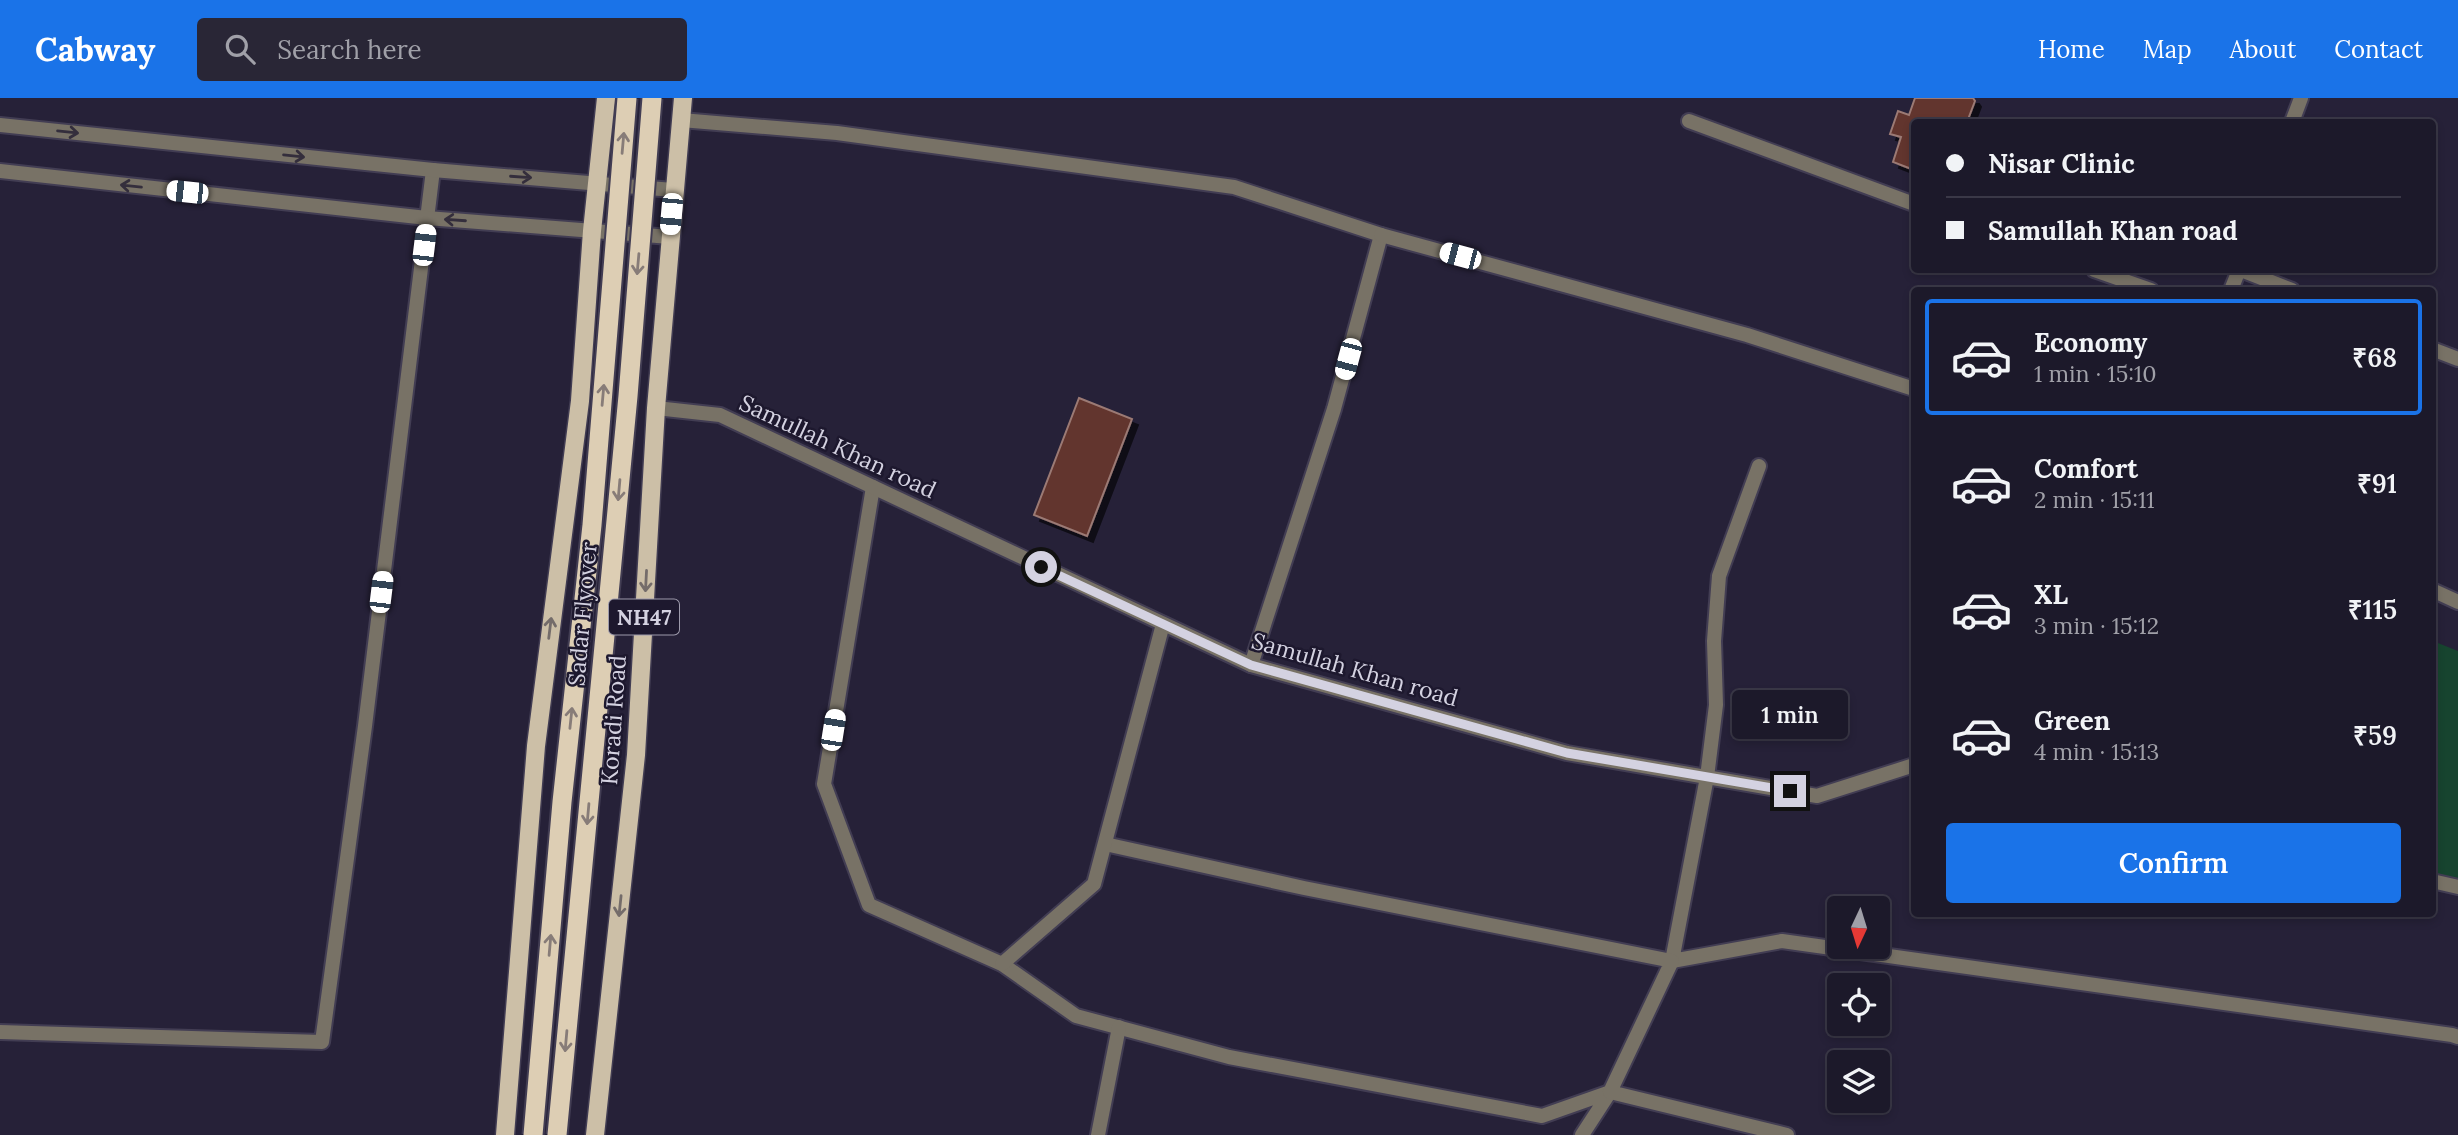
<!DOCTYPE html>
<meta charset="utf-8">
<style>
:root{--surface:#1c192a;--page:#292636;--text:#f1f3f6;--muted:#a0a0a8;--line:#3a3847;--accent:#1a73e8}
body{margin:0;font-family:Lora,serif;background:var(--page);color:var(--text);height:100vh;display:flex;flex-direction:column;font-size:26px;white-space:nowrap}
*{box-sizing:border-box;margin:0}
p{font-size:23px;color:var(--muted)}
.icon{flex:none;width:38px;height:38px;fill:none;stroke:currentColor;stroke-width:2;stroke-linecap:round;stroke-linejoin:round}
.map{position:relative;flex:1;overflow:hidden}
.drawer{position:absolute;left:1911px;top:189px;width:525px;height:630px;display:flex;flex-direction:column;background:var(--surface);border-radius:7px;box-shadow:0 4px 10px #0003,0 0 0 2px var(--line)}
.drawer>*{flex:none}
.hud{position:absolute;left:1911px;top:21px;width:525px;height:154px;border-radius:7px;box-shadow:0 4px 10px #0003,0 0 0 2px var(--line);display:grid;align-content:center;height:154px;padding:0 35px;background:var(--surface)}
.needle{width:46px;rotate:184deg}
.buttons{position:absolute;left:1827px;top:798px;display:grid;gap:14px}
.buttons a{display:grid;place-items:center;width:63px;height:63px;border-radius:7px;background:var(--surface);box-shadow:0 4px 10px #0003,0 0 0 2px var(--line);font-size:35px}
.end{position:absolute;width:32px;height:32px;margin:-16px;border:9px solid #d4d2e1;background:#111;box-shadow:0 0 0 4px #111}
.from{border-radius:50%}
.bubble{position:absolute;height:49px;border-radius:7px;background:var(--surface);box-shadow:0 4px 10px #0003,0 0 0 2px var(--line);font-size:23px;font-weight:600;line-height:49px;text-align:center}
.car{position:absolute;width:21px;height:42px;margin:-21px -10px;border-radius:9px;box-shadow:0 0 5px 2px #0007;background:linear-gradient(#fff 24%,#345 0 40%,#fff 0 76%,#345 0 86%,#fff 0)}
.hud b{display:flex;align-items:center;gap:24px;height:66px;font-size:26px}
.hud b+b{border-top:2px solid var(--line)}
.hud i{width:18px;height:18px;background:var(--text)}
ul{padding:12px 0 0;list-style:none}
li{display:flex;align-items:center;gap:21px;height:116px;margin:0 14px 10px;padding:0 21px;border:4px solid transparent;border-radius:7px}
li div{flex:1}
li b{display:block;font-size:26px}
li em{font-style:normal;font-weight:600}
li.active{border-color:var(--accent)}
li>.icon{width:63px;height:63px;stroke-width:1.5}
.button{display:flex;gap:14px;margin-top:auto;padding:14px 35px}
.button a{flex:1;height:80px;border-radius:7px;background:var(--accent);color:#fff;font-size:28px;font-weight:600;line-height:80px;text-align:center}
header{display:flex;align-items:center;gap:42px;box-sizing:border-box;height:98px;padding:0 35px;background:var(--accent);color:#fff}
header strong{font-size:33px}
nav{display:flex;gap:38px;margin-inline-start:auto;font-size:24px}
.search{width:490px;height:63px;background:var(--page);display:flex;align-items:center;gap:18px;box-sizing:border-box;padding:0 24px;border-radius:7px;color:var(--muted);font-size:26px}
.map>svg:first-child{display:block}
.green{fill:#17442f}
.building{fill:#62342d;stroke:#9b7a74;stroke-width:2;filter:url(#shadow)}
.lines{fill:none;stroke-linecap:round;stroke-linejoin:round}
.service-casing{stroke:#423d53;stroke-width:18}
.minor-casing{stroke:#423d53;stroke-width:18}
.tertiary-casing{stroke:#423d53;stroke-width:18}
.primary-casing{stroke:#423d53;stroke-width:21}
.service{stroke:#787266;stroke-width:14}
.minor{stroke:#787266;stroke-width:14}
.tertiary{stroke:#787266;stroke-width:14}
.primary{stroke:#ccbfa7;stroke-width:18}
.trunk-bridge-casing{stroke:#423d53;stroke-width:23;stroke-linecap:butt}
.trunk-bridge{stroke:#ddceb4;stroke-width:19}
.oneway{stroke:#342e3c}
.oneway2{stroke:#877c78}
.oneway3{stroke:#746c6a}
.route{stroke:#d4d2e1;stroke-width:9}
.labels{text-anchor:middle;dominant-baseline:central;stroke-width:5;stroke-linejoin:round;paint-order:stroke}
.shield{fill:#1d182e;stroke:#9d9aab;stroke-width:2}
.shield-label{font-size:21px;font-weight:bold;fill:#d4d2e1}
.street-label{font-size:23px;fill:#d4d2e1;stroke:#1d182e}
</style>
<header>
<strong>Cabway</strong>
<div class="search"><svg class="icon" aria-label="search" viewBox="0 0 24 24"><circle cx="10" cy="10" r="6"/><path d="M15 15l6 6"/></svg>Search here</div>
<nav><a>Home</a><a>Map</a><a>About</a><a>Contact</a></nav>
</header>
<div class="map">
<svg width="2458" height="1037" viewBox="0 0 2458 1037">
<defs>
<filter id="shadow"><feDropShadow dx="6" dy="6" stdDeviation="0" flood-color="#0009"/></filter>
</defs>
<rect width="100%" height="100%" fill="#262138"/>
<path class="green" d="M2433 543 2458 553V787L2433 781Z"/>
<g class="building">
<path d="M1915 0H1973L1975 3 1967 24H1914V72L1893 64 1901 39 1890 36 1898 13 1909 17Z"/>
<path d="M1079 300 1132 321 1087 438 1034 417Z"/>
</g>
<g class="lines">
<defs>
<path id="service" d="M0 934 322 944 365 628 433 72"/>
<g id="minor">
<path d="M681 22 837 35 1234 89 1381 137 1334 311 1251 567"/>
<path d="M1689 23 1914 106"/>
<path d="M0 27 433 72 673 92"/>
<path d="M0 73 427 120 670 139"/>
<path d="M1381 137 1747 237 1914 291"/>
<path d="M2094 172 2151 192"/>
<path d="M2241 172 2292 192"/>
<path d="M2432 251 2458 261"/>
<path d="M1759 368 1719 478 1714 543 1716 607 1707 679 1672 863 1782 843 2452 937 2458 939"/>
<path d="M873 389 824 686 869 807 1002 866 1076 918 1229 959 1542 1018 1610 994 1582 1037"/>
<path d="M2432 492 2458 504"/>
<path d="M1105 746 1304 790 1672 863 1610 994 1787 1037"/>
<path d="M2432 783 2458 789"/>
<path d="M1002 866 1094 786 1163 526"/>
<path d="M1098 1037 1119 929"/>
</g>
<g id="tertiary">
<path d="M2292 24 2301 0"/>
<path d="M2231 192 2239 172"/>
<path d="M656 310 720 317 1251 567 1567 655 1817 698 1914 667"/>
</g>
<g id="primary">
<path d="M505 1037 536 648 580 303 592 133 606 0"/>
<path d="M595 1037 636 657 656 310 683 0"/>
</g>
</defs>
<use href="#service" class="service-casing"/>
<use href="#minor" class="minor-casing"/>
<use href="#tertiary" class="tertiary-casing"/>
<use href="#primary" class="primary-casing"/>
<use href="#service" class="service"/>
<use href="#minor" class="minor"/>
<use href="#tertiary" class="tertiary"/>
<use href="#primary" class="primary"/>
<defs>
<g id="trunk-bridge">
<path d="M533 1037 562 704 592 427 627 0"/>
<path d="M557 1037 628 298 652 0"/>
</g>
</defs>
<use href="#trunk-bridge" class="trunk-bridge-casing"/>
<use href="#trunk-bridge" class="trunk-bridge"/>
</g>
<defs><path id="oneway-shaft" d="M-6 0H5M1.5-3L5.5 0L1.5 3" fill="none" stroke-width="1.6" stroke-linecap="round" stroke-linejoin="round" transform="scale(1.75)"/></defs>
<g class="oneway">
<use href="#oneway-shaft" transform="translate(68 34) rotate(6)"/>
<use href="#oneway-shaft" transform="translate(294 58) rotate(6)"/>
<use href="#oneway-shaft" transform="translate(521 79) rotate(4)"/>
<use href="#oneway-shaft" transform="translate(131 88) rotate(-174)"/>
<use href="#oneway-shaft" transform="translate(455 122) rotate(-176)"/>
</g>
<g class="oneway2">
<use href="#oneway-shaft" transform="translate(623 45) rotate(-85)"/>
<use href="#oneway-shaft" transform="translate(638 166) rotate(95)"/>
<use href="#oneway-shaft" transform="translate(603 297) rotate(-85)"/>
<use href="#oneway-shaft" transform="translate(619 392) rotate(95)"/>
<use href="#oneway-shaft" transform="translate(571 620) rotate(-84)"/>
<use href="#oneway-shaft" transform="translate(588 716) rotate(95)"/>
<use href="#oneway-shaft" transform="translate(550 847) rotate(-85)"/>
<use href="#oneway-shaft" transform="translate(566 943) rotate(95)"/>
</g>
<g class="oneway3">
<use href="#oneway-shaft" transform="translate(646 483) rotate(93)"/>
<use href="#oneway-shaft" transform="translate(550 530) rotate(-83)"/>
<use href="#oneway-shaft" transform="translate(620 808) rotate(96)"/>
</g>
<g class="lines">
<path class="route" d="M1041 469 1251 567 1567 655 1790 693"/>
</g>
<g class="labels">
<rect class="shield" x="609" y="501.5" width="70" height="35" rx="5"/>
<g class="shield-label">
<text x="644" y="519">NH47</text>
</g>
<g class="street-label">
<text transform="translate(838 348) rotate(25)">Samullah Khan road</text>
<text transform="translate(582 516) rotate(-85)">Sadar Flyover</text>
<text transform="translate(1355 571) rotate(16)">Samullah Khan road</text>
<text transform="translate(613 622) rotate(-86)">Koradi Road</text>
</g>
</g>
</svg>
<div class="buttons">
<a><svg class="needle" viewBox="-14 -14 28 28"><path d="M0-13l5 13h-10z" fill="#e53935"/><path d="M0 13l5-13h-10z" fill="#a0a0a8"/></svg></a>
<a><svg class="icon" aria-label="locate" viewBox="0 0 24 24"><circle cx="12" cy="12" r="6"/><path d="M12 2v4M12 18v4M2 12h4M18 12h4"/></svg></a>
<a><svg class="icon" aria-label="layers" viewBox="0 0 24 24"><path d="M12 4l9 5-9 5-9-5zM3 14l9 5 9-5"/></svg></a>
</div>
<i class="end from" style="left:1041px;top:469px"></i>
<i class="end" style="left:1790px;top:693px"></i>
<div class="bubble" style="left:1732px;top:592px;width:116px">1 min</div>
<i class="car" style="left:187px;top:94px;rotate:276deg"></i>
<i class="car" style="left:671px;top:116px;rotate:185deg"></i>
<i class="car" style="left:424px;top:147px;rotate:7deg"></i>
<i class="car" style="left:1460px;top:158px;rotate:285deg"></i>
<i class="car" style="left:1348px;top:261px;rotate:195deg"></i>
<i class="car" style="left:381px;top:494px;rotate:7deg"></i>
<i class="car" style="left:833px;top:632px;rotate:9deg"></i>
<div class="hud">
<b><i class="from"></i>Nisar Clinic</b>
<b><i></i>Samullah Khan road</b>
</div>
<section class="drawer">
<ul>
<li class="active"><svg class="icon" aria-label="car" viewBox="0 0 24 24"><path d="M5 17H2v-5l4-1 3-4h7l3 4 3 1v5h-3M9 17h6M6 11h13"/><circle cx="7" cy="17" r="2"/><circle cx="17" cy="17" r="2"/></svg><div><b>Economy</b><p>1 min · 15:10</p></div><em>₹68</em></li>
<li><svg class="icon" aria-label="car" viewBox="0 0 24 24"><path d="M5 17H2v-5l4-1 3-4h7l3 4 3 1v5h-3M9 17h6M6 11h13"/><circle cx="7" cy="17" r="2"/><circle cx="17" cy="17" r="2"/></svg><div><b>Comfort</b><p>2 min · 15:11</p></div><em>₹91</em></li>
<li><svg class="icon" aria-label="car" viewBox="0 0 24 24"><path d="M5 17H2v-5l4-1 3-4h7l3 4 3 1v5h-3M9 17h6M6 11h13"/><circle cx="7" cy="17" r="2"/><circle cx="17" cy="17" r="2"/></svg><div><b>XL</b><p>3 min · 15:12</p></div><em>₹115</em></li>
<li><svg class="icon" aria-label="car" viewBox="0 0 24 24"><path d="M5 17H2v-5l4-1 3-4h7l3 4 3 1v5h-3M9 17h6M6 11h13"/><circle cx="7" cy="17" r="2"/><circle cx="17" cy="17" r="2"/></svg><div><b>Green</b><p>4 min · 15:13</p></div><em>₹59</em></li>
</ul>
<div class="button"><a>Confirm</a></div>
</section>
</div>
